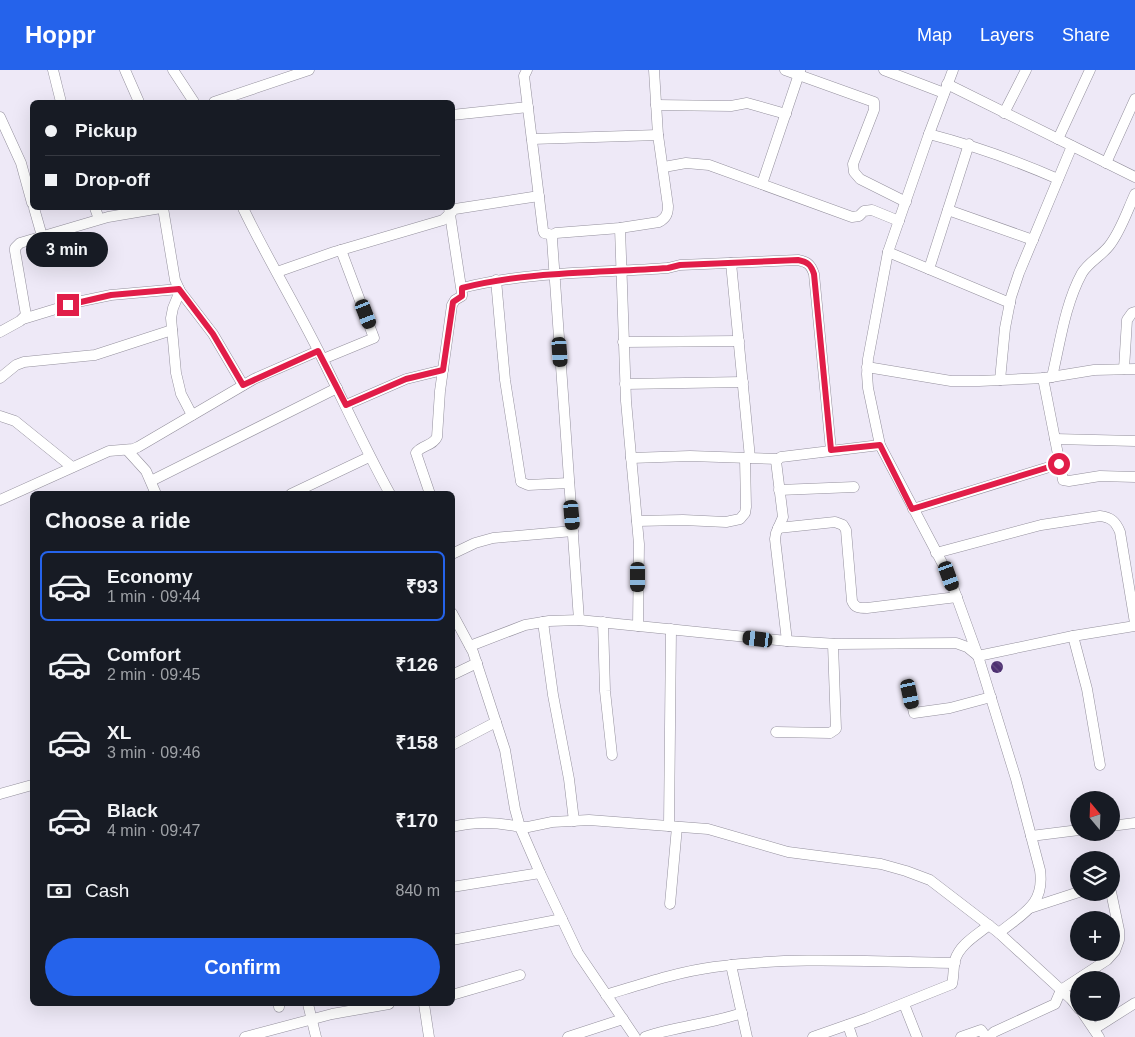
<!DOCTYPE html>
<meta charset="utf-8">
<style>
:root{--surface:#171b24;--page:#242831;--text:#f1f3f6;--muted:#9ea1a6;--line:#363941;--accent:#2563eb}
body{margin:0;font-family:Arial,sans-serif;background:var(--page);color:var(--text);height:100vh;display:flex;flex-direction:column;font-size:19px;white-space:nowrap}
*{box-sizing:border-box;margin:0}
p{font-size:16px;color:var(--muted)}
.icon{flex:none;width:28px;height:28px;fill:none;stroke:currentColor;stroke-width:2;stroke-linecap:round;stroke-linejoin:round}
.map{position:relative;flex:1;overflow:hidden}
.details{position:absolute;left:30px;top:421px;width:425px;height:515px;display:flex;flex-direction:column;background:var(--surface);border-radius:8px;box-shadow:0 5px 20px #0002}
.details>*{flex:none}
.hud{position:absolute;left:30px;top:30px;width:425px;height:110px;border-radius:8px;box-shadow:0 5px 20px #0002;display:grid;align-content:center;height:110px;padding:0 15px;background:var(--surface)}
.needle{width:32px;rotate:341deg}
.controls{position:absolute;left:1070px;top:721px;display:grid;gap:10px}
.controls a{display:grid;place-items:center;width:50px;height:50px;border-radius:50%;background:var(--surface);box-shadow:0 5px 20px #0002;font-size:25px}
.end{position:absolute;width:22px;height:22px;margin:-11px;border:6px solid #e11d48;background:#fff;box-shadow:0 0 0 2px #fff}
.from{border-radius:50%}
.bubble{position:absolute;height:35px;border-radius:18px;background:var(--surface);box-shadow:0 5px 20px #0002;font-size:16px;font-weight:700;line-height:35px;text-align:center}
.car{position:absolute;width:15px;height:30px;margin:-15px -8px;border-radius:6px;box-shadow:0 0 4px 1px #0007;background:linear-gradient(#222 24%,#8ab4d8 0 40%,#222 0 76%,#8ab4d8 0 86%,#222 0)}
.hud b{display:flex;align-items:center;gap:18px;height:48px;font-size:19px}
.hud b+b{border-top:1px solid var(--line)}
.hud i{width:12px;height:12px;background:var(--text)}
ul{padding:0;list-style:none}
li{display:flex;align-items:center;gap:15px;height:70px;margin:0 10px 8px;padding:0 5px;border:2px solid transparent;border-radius:8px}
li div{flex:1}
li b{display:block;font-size:19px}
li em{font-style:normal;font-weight:700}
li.selected{border-color:var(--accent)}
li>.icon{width:45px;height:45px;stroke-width:1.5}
h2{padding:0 15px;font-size:22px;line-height:60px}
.pay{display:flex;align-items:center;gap:12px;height:55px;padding:0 15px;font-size:19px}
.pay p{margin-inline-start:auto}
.action{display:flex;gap:10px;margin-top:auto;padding:10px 15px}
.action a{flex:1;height:58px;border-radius:30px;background:var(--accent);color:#fff;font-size:20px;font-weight:700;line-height:58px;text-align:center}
header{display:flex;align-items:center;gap:30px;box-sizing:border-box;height:70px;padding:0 25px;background:var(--accent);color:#fff}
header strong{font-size:24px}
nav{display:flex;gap:28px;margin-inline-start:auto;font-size:18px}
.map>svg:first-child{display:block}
.building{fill:url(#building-back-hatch)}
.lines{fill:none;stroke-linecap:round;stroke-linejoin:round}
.minor-casing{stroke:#94909d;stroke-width:11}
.minor{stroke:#fff;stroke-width:10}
.route{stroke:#e11d48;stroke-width:6}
</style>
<header>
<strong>Hoppr</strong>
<nav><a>Map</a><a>Layers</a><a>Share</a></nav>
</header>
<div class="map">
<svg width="1135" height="967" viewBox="0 0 1135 967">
<defs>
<pattern id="building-back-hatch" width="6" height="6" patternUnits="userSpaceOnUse" patternTransform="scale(1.25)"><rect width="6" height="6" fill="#4d2f71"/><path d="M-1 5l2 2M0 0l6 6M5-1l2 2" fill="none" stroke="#654c82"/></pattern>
</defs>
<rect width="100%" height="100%" fill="#eee9f7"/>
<circle class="building" cx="997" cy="597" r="6"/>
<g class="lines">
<defs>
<g id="minor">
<path d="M53 0 61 32"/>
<path d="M125 0 139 32"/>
<path d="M173 0 194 32"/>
<path d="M527 0 524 6 543 160 544 163 553 165"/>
<path d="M785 0 874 32V40L853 94 854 102 860 109 906 132"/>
<path d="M884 0 944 23"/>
<path d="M953 0 929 64 888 182 868 289 867 304 868 318 880 375 949 506 978 586 1016 709 1040 800C1045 835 1023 843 999 863"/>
<path d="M947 14 1135 107"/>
<path d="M214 32 309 0"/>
<path d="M656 35 731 36 747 33 786 44"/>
<path d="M1004 43 1026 0"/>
<path d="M452 45 528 37"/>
<path d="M0 47 21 93 32 133"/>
<path d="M929 64C975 76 1015 90 1058 109"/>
<path d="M532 69 658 65"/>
<path d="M1058 69 1090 0"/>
<path d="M1106 93 1135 29"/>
<path d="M664 97 686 93 709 95 852 147 859 146 864 141 872 140 899 151"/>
<path d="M762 114 800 1"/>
<path d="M34 138 42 166"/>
<path d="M95 138 99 149"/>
<path d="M163 138 175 210 180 221 213 264 243 315"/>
<path d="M243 138C266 186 294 232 318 280 342 328 364 377 390 424"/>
<path d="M948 140 1033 170"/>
<path d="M620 158 626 331 639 474 638 556"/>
<path d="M888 182 1010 233"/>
<path d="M731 193 750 388"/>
<path d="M929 199 969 74"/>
<path d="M277 202 334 182 443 150 455 139 539 126"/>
<path d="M496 210 505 310 521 412 528 415 569 413"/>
<path d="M462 218C529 201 599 203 668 198L680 195 798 190C808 192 811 195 814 204L831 380"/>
<path d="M180 221 173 238 171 248 176 303 181 324 192 345"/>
<path d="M23 249 82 231 111 225 179 219"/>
<path d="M0 262 20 251 26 245 15 181V178L20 173 108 147 161 138"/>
<path d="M623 272 739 271"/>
<path d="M323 289 374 268 341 180"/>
<path d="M867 297 951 311H979L1045 308 1094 300 1135 299"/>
<path d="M1124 299 1127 250 1132 243 1135 242"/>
<path d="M1052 307C1060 273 1065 234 1082 203 1089 192 1101 186 1109 176 1121 161 1127 141 1135 124"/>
<path d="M0 308 16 295 24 292 95 285 172 260"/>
<path d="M1043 308 1063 410 1069 411 1100 406 1135 407"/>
<path d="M1000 310 1005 258 1011 227 1019 203 1072 76"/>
<path d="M625 314 743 312"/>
<path d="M346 335 406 309 443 300"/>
<path d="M0 346 15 351 72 397"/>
<path d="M1055 369 1135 371"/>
<path d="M127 380 146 401 156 424"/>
<path d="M631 388 690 386 778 389"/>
<path d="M151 411 337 318"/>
<path d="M779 420 854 417"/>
<path d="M291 424 369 387"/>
<path d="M430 424 416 383C421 375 433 376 437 367L440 321 452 235 455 230 462 226V224L449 138"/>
<path d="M0 430 109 381 133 379 138 377 254 309 318 281"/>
<path d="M913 439 1059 394"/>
<path d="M637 451 683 450 726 452 740 449 745 443 746 437 745 388"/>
<path d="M778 458 835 452 843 455 846 460 852 531C855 538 859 538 867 538L957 527"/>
<path d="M936 483 1041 455 1100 446C1111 447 1116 452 1120 462L1135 553"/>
<path d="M452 484 475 473 493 468 573 461"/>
<path d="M452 543 473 582 505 680 515 739 520 757H528L552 752 589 750 708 759 788 782 881 794 906 801 930 810 999 863 1071 929 1079 939"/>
<path d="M579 550 552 169 553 165 556 163 620 158 659 152C666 148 668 144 668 136L658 65 654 0"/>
<path d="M543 552 553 625 569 709 574 751"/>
<path d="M603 552 605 621 612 685"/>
<path d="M1073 566 1087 619 1100 695"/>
<path d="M787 571 775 469 776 463 783 447 776 391 781 387 880 375"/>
<path d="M470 576 525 555 549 551 579 550 787 571 838 574 956 573 967 577 978 586 1073 566 1135 556"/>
<path d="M452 605 477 593"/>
<path d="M910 625 914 643 950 638 991 627"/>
<path d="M776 662 830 663 836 659 833 574"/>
<path d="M452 675 496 652"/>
<path d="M0 724 32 715"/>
<path d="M669 756 671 559"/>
<path d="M1111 756 1135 753"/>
<path d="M452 757C476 751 497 752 520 757L540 803 578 883 635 967"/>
<path d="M1031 766 1079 760"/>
<path d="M452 817 540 803"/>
<path d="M670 834 677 757"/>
<path d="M1030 838 1079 822"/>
<path d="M452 870 562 849"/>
<path d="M731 895 747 967"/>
<path d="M452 925 520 905"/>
<path d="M606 925C642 914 677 902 714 897 793 886 875 892 955 893"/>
<path d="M279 934V937"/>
<path d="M308 934 316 967"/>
<path d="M424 934 429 967"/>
<path d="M904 934 917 967"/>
<path d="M1082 942 1099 967"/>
<path d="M848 955 852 967"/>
<path d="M1094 959 1135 933"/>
<path d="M245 967 332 944 389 934"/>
<path d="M568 967 623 949"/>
<path d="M645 967C677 956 710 954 742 943"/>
<path d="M813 967 867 948 952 914C954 906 953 898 955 890 960 874 977 865 989 855"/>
<path d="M961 967 981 960 986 967"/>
<path d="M989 967 994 962 1055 934 1061 920 1107 890 1115 881 1119 870V860L1111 822"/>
</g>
</defs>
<use href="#minor" class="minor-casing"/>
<use href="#minor" class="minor"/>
</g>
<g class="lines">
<path class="route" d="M68 235 111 225 179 219 213 264 243 315 318 281 346 335 406 309 443 300 453 232 462 226V218C529 201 599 203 668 198L680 195 798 190C808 192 811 195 814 204L831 380 880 375 912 439 1059 394"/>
</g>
</svg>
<div class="controls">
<a><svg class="needle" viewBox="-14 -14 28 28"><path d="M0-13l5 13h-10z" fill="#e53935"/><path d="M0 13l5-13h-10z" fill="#9ea1a6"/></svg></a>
<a><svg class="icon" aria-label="layers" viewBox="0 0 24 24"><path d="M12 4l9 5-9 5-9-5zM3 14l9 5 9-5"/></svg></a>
<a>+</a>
<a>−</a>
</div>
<i class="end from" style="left:1059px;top:394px"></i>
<i class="end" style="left:68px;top:235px"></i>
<div class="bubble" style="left:26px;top:162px;width:82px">3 min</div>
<i class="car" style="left:366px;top:244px;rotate:159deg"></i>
<i class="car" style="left:560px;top:282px;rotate:176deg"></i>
<i class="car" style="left:572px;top:445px;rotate:175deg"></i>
<i class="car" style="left:949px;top:506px;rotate:160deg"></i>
<i class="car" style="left:638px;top:507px;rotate:180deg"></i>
<i class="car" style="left:758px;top:569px;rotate:277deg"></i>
<i class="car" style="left:910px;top:624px;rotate:168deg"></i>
<div class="hud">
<b><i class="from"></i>Pickup</b>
<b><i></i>Drop-off</b>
</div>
<section class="details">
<h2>Choose a ride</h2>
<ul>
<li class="selected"><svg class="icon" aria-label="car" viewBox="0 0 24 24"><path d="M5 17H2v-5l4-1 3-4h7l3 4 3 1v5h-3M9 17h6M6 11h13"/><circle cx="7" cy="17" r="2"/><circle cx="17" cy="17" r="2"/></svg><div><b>Economy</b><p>1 min · 09:44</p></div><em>₹93</em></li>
<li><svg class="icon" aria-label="car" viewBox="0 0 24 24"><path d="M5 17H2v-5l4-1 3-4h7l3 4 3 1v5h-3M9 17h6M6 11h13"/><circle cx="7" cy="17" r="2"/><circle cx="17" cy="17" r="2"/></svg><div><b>Comfort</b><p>2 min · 09:45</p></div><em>₹126</em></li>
<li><svg class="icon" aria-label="car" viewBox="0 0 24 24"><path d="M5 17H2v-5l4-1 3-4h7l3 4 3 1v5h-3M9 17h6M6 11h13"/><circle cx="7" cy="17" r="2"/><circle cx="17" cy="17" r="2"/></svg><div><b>XL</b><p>3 min · 09:46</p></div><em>₹158</em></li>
<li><svg class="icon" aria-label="car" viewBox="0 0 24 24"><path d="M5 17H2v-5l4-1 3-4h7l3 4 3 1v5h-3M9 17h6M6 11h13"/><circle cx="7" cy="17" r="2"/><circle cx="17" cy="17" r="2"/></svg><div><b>Black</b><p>4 min · 09:47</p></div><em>₹170</em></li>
</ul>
<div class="pay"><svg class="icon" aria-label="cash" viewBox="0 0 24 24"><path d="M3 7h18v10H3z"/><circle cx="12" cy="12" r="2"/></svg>Cash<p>840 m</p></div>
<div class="action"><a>Confirm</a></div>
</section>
</div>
